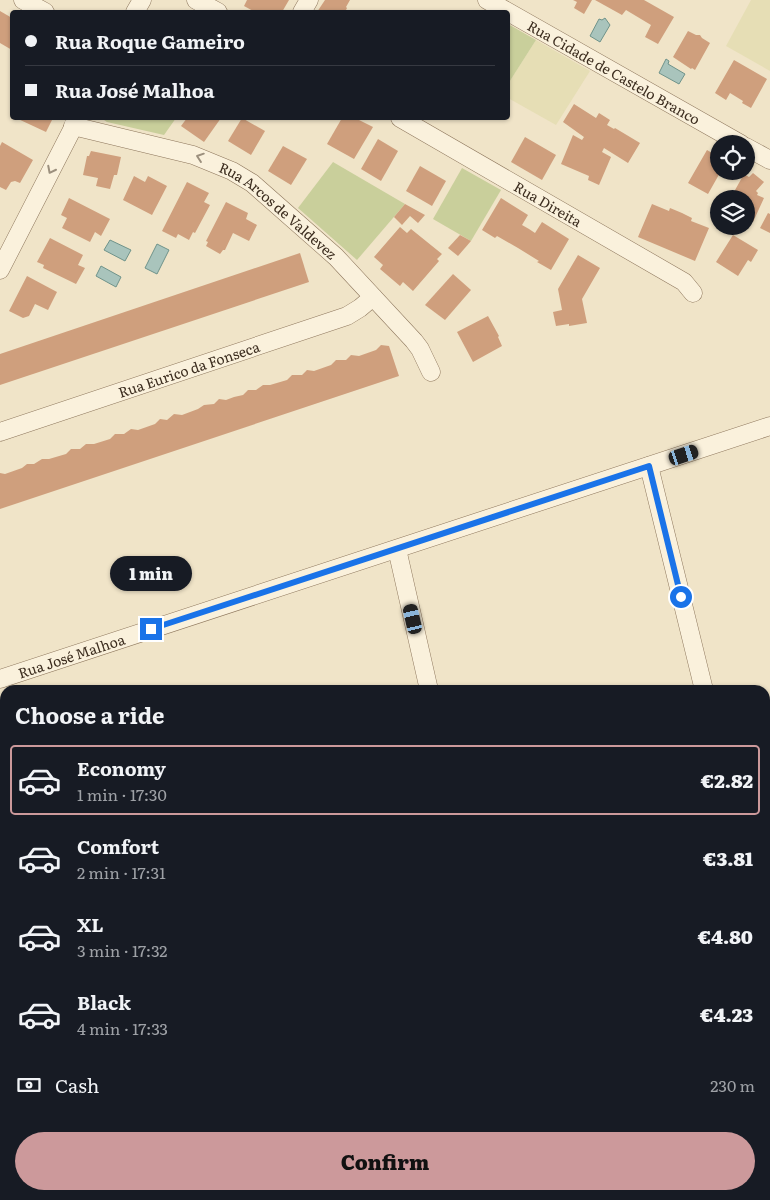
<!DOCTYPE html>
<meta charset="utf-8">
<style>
:root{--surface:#171b24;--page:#242831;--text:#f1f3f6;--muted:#9ea1a6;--line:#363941;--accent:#cc999b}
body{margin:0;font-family:Literata,serif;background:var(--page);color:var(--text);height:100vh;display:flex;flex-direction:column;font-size:19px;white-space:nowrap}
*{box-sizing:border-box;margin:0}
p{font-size:16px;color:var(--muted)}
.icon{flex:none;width:28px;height:28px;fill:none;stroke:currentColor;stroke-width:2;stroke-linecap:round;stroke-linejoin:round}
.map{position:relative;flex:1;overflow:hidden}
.side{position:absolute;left:0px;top:685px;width:770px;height:515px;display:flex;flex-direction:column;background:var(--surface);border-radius:15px 15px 0 0;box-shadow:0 1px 4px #0004}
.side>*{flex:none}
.hud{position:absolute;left:10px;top:10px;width:500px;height:110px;border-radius:5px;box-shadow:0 1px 4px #0004;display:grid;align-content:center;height:110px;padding:0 15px;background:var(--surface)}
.buttons{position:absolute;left:710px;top:135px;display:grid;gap:10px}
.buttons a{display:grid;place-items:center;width:45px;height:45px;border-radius:50%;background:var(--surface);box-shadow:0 1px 4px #0004;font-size:25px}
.end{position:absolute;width:22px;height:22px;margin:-11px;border:6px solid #1a73e8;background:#fff;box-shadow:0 0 0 2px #fff}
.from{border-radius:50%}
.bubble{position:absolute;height:35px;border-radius:18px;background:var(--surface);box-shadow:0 1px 4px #0004;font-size:16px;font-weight:800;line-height:35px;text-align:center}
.car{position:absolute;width:15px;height:30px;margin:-15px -8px;border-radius:6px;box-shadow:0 0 4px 1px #0007;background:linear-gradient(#222 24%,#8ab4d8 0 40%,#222 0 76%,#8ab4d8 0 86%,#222 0)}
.hud b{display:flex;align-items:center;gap:18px;height:48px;font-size:19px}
.hud b+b{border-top:1px solid var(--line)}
.hud i{width:12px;height:12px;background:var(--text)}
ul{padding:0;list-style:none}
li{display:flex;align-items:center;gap:15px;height:70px;margin:0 10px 8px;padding:0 5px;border:2px solid transparent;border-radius:5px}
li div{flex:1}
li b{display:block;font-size:19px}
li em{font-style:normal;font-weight:800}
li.active{border-color:var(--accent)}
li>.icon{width:45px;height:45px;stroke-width:1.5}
h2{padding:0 15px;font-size:22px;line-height:60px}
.pay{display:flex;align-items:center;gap:12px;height:55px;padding:0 15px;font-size:19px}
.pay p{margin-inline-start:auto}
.cta{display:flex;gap:10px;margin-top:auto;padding:10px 15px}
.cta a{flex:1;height:58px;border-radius:30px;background:var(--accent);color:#111;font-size:20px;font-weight:800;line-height:58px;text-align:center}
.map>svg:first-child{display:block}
.farmland{fill:#e6deb5}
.green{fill:#c9cf9b}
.water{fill:#a9c4bc;stroke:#6f938a}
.building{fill:#cf9f7d}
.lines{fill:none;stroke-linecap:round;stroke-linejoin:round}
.street-casing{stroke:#8d765c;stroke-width:19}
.secondary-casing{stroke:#6f573f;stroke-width:25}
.path{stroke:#8d765c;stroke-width:3;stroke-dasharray:4 2.5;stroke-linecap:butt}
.street{stroke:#faf1dc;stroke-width:18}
.secondary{stroke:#faf1dc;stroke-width:24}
.oneway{stroke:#9c907e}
.route{stroke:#1a73e8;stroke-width:6}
.labels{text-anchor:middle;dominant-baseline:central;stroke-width:4.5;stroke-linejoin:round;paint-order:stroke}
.street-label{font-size:14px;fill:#3d2e20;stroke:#f7eed8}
</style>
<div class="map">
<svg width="770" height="1200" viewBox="0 0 770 1200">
<rect width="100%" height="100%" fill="#f0e4c8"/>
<g class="farmland">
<path d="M751 0H770V71L726 46Z"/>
<path d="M536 40 590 71 556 125 508 98V84Z"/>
</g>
<g class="green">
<path d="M508 24 536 40 508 84Z"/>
<path d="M101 118H176L164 135 107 122Z"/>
<path d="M333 162 405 204 357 260 298 208Z"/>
<path d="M462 168 501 190 471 241 433 219Z"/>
</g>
<g class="water">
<path d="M605 18 610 25 600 42 590 36 599 19 602 20Z"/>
<path d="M666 59 669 61 668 64 685 74 679 84 659 73Z"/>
<path d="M110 240 131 250 125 261 104 250Z"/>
<path d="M157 244 169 250 157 274 145 268Z"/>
<path d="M101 266 121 277 116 287 96 276Z"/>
</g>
<g class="building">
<path d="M247 0H289L282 12H255L244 6Z"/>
<path d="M325 0H350L346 7 347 8 345 12H317Z"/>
<path d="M573 0H592L584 14 574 8 577 2Z"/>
<path d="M595 0H644L674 17 658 44 645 37 651 25 626 10 622 15Z"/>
<path d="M0 11 12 18V50L0 43Z"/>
<path d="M688 31 696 35H700L702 38 710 43 695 70 692 68 691 69 673 57Z"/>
<path d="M734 60 767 79 751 108 742 103 743 101 730 93 726 100 715 93Z"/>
<path d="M574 104 596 118 599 113 610 120 607 125 614 129 615 128 640 143 628 163 604 148 602 152 611 157 599 185 588 180 589 176 561 164 573 135 582 140 584 137 563 122Z"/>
<path d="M16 118H53L46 132Z"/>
<path d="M187 118H221L204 142 181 126Z"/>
<path d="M242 118 265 131 251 155 228 141Z"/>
<path d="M342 118H355L373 127 354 159 327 144Z"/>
<path d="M525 137 556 155 542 180 511 162Z"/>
<path d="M378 139 398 151 381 181 361 169Z"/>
<path d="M2 142 33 160 20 183 15 181 11 182 6 190 0 187V146Z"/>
<path d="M283 146 307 159 291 185 268 171Z"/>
<path d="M707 150 719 157V171H721L708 194 688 183Z"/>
<path d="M91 151 121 157 117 175H114L110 189 96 186 98 178 83 175 87 156H89Z"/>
<path d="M420 166 446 181 432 206 406 191Z"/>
<path d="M753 173 764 182 756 191 758 193 757 195 764 198 753 222 746 218V199H730L744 174 749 177Z"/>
<path d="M134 176 145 182 148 176 167 186 152 215 123 200Z"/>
<path d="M187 182 209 193 204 202 210 205 195 233 193 232 189 240 178 234 176 238 162 231Z"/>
<path d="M69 198 110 219 101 236 95 232 90 242 62 228 67 218 61 215Z"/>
<path d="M501 198 528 215 522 225 529 229 535 233 542 222 569 239 551 270 537 262 539 261 518 248 497 236 495 238 482 230Z"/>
<path d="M226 202 248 213 246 219 257 225 249 241 233 233 225 250H223L220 254 206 246 208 242 206 241Z"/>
<path d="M405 204 425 215 418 223 410 216 402 225 394 217Z"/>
<path d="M652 204 669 211 670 208 682 213 692 218 691 221 709 228 695 261 638 237Z"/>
<path d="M768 213 770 214V233L760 228Z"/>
<path d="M400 227 407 233 411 229 442 254 437 259 439 261 413 291 403 282 400 286 380 269 383 265 374 257Z"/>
<path d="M460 235 471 241 458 256 448 248Z"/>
<path d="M733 235 758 250 751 262 748 260 738 276 716 262Z"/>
<path d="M50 238 83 255 78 265 85 268 76 284 43 268 44 265 37 262Z"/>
<path d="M300 253 309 282 0 385V354Z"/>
<path d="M578 255 600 268 582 299 587 323 569 326V324L556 326 553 312 562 310 558 289Z"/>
<path d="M453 274 471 290 445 320 425 305Z"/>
<path d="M27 276 57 292 48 310 35 304 29 316 23 318 9 311Z"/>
<path d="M488 316 499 336 498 337 502 346 473 362 457 332Z"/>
<path d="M381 345 389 346 399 376 0 509V473L5 474 22 468 27 464H34L42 459H49L66 454 71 449H80L86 444H94L110 439 115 434H124L131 429 138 430 155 424 160 419 167 420 174 414 182 415 198 409 204 405 214 404 219 399 226 400 234 397 243 395 248 390H256L263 385H270L287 380 292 375H302L307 370 314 371 331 365 336 360H346L351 355 359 356 376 350Z"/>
</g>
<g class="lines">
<defs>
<g id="street">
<path d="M23 0 45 12"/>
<path d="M196 0 218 12"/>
<path id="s1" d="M487 0 741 144"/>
<path d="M135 12 142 0"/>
<path d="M302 12 309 0"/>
<path id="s2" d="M400 118 684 282 693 293"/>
<path id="s3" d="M73 126 193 155 232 171 252 183 336 257 414 341 420 349 431 372"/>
<path d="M746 147 770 160"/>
<path d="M0 270 78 118"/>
<path id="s4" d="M0 432 347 316 360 308 373 297"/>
<path d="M649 466 704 690"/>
<path d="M397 549 429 690"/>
<path id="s5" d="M0 679 770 426"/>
<path d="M0 882 5 881"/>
<path d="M765 939 770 959"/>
<path d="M24 1195 26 1200"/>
<path d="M314 1195 317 1200"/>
</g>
<g id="secondary">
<path d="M765 990 770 989"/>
<path d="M765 1008 770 1007"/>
<path d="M0 1155 5 1154"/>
<path d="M0 1174 5 1173"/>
</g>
</defs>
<use href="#street" class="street-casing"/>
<use href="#secondary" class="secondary-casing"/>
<path class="path" d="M712 1195 713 1200"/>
<use href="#street" class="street"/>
<use href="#secondary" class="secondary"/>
</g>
<defs><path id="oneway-chevron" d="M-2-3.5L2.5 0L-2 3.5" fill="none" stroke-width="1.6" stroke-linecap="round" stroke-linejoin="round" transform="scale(1.25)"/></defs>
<g class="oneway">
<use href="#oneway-chevron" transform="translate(200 157) rotate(-161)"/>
<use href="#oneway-chevron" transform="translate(51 170) rotate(117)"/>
</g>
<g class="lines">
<path class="route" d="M151 629 649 466 681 597"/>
</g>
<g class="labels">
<g class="street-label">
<text stroke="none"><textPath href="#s1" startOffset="146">Rua Cidade de Castelo Branco</textPath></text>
<text stroke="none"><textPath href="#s2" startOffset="171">Rua Direita</textPath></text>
<text stroke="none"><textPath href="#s3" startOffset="226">Rua Arcos de Valdevez</textPath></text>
<text stroke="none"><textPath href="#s4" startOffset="199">Rua Eurico da Fonseca</textPath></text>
<text stroke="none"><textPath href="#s5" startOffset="75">Rua José Malhoa</textPath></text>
</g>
</g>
</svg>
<div class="buttons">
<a><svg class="icon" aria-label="locate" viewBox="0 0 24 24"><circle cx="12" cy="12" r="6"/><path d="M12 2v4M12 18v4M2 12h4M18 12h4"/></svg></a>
<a><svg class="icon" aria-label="layers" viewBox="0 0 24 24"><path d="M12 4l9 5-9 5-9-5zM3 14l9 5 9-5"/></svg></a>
</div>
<i class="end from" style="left:681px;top:597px"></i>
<i class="end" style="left:151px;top:629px"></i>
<div class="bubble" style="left:110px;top:556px;width:82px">1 min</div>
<i class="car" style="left:684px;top:455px;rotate:72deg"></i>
<i class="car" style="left:413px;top:619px;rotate:347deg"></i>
<div class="hud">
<b><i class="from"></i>Rua Roque Gameiro</b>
<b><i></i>Rua José Malhoa</b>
</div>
<section class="side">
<h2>Choose a ride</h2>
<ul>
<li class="active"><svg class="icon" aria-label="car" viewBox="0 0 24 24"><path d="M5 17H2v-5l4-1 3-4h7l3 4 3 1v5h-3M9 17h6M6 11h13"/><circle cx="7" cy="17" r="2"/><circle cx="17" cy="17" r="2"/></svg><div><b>Economy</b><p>1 min · 17:30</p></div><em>€2.82</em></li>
<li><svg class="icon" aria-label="car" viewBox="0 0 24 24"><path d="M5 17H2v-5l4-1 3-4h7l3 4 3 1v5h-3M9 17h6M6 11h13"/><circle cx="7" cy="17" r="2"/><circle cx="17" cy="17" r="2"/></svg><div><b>Comfort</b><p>2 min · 17:31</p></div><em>€3.81</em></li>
<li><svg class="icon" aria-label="car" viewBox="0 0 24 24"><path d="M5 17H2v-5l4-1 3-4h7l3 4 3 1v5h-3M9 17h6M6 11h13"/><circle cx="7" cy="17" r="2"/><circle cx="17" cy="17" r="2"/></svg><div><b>XL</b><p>3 min · 17:32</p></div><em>€4.80</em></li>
<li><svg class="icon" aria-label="car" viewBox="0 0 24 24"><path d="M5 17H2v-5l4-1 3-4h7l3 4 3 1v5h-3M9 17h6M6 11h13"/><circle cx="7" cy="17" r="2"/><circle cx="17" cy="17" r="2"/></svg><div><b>Black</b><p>4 min · 17:33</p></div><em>€4.23</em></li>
</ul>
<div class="pay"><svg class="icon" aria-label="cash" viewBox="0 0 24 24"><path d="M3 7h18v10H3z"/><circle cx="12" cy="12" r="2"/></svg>Cash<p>230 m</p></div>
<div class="cta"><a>Confirm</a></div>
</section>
</div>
